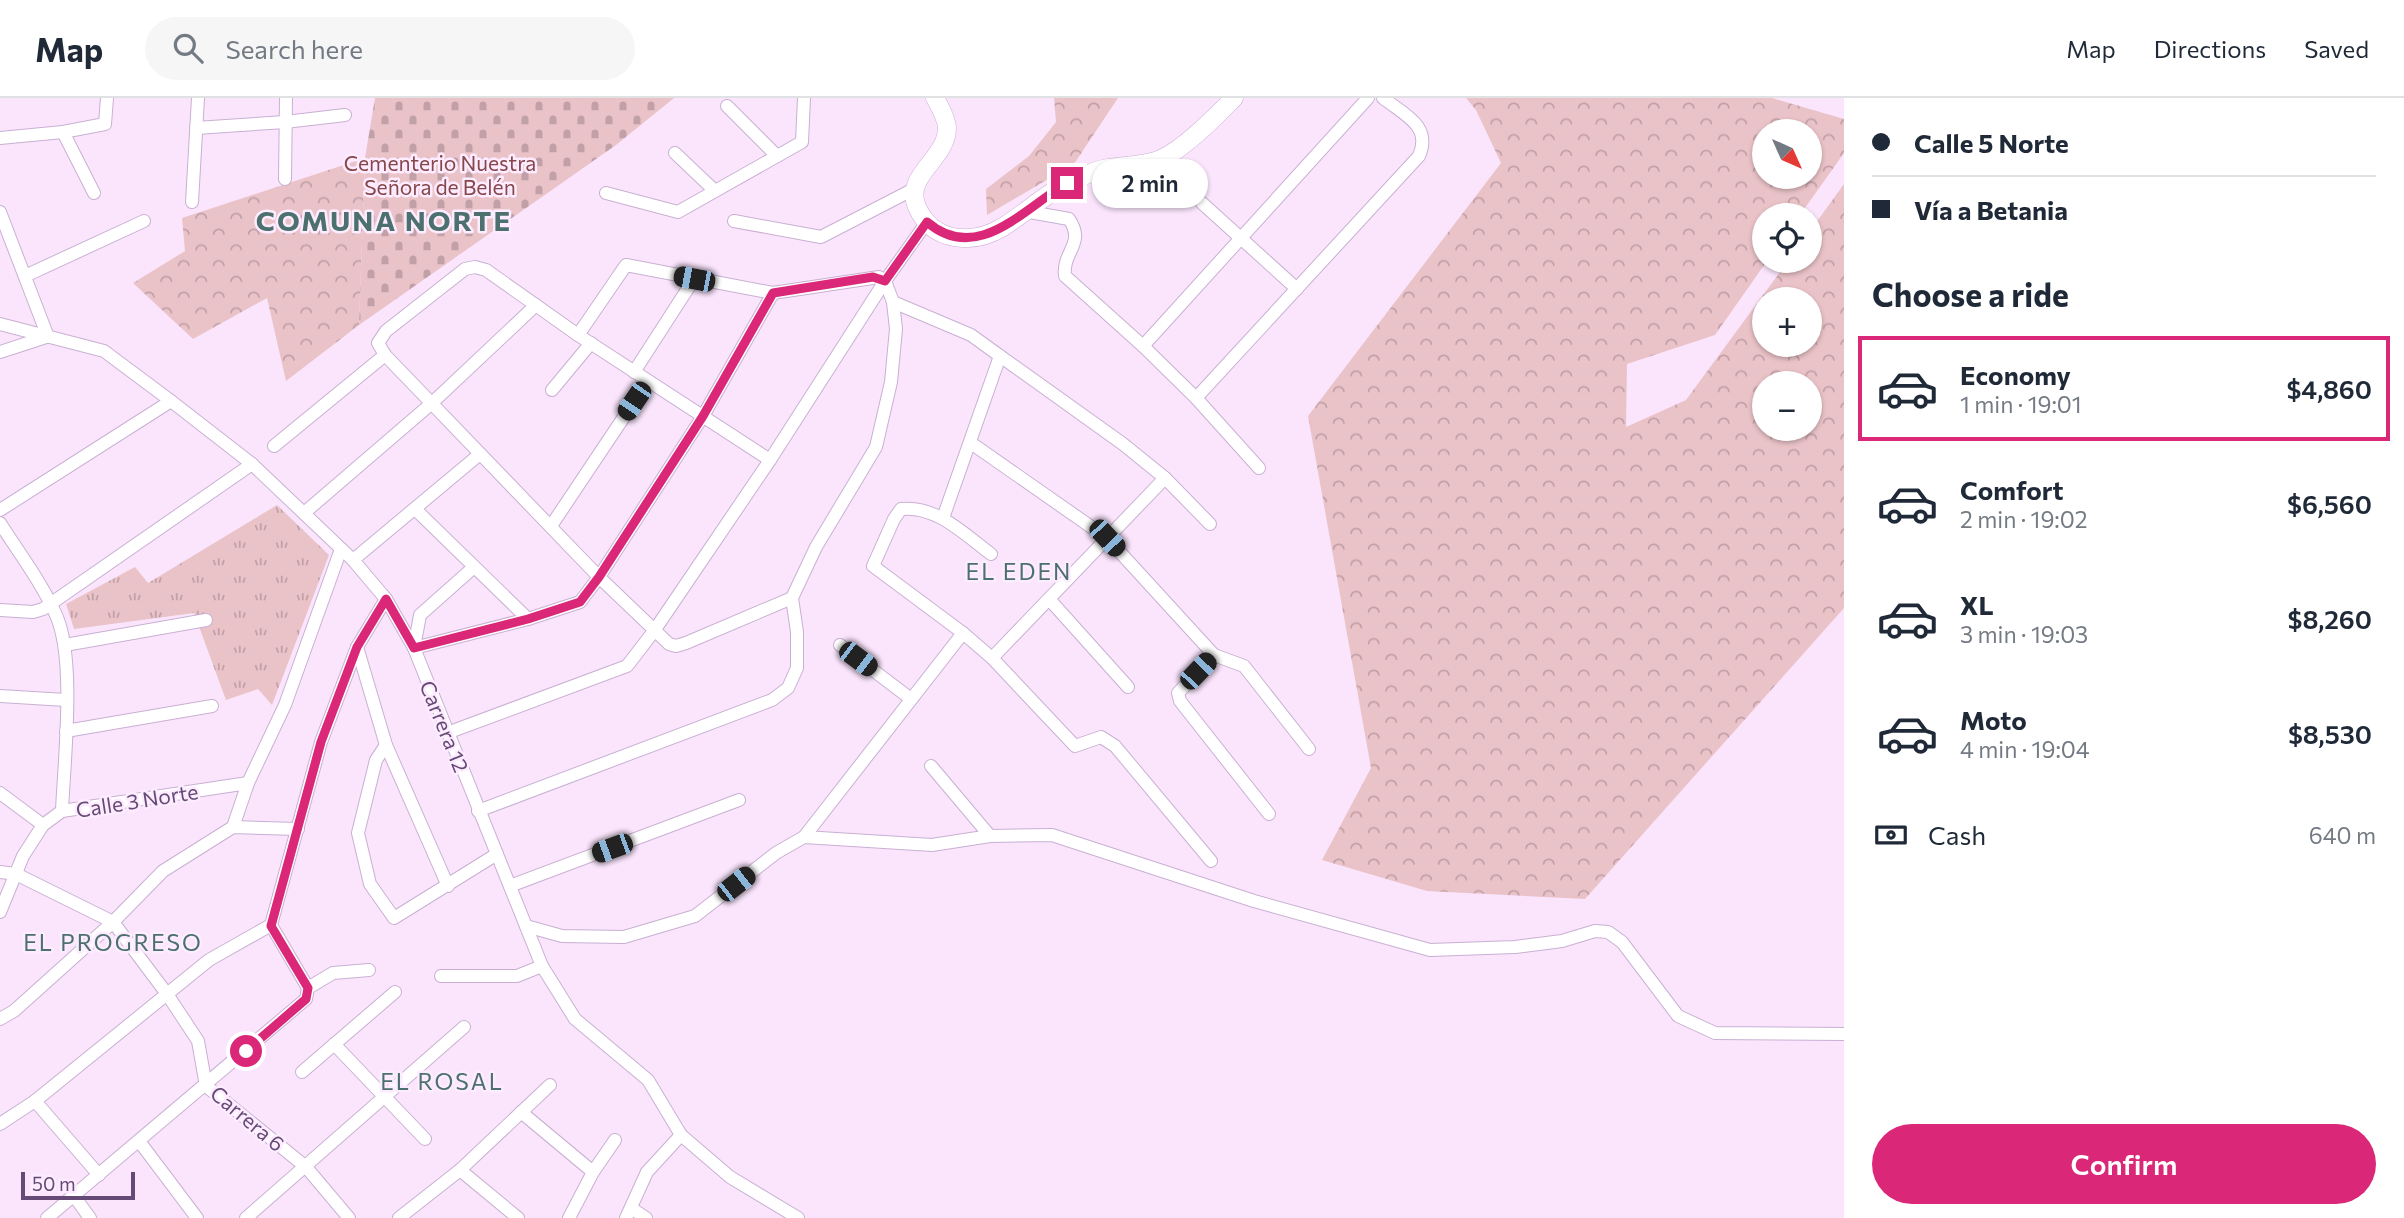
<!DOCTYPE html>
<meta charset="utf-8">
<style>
:root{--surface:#fff;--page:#f6f6f7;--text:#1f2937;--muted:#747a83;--line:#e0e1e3;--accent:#db2777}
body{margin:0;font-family:Commissioner,sans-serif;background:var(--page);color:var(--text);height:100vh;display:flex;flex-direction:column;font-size:26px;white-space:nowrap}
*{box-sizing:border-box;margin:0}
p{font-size:23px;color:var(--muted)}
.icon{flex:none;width:38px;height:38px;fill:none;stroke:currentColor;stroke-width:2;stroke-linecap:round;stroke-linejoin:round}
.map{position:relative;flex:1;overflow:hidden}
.sheet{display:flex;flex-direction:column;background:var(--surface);width:560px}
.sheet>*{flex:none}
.banner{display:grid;align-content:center;height:154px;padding:0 28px;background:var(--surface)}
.needle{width:46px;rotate:135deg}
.tools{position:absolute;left:1752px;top:21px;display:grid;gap:14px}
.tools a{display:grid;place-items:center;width:70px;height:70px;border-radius:50%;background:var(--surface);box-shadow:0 2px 5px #0004;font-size:35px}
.scale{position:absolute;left:21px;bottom:18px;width:114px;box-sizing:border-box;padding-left:7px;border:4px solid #654a75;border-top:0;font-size:19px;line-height:24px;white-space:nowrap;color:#654a75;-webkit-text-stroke:5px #fdebff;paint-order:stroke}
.end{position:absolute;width:32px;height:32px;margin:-16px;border:9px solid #db2777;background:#fff;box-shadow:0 0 0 4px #fff}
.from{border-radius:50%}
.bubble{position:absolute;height:49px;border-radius:24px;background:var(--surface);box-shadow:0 2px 5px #0004;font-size:23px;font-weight:600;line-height:49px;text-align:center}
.car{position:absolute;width:21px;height:42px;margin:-21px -10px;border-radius:9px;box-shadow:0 0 5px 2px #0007;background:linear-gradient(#222 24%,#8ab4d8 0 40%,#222 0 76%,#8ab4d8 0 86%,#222 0)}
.banner b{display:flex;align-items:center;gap:24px;height:66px;font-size:26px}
.banner b+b{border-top:2px solid var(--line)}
.banner i{width:18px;height:18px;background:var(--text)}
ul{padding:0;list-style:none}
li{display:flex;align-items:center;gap:21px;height:105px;margin:0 14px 10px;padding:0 14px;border:4px solid transparent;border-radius:0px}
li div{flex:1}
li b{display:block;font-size:26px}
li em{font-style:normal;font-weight:600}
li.active{border-color:var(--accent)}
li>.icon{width:63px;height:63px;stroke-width:1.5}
h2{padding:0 28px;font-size:32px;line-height:84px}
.pay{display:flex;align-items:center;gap:18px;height:77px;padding:0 28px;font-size:26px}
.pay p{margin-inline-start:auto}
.cta{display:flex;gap:14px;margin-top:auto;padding:14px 28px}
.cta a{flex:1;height:80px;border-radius:42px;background:var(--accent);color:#fff;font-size:28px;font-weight:600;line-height:80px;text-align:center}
header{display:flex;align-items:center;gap:42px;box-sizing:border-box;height:98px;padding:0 35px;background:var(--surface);border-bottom:2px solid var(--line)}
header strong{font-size:33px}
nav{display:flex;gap:38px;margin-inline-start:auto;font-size:24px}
.search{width:490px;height:63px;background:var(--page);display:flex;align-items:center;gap:18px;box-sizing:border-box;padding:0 24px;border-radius:38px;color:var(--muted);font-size:26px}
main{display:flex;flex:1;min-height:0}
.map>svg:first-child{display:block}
.grass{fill:url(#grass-tufts)}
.forest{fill:url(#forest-crowns);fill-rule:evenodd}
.cemetery{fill:url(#cemetery-stones)}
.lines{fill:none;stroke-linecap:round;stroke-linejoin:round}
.street-casing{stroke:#c9b0d3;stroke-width:14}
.secondary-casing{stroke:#cdafd8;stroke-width:19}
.street{stroke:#fff;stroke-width:12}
.secondary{stroke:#fff;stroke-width:18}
.route{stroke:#db2777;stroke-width:9}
.labels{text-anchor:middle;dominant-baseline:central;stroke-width:5;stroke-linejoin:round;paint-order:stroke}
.park-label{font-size:21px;fill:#864748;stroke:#fdebff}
.street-label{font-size:21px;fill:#654a75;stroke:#fdebff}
.neighbourhood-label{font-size:23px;letter-spacing:2px;fill:#4c706e;stroke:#fdebff}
.district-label{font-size:28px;font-weight:bold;letter-spacing:2px;fill:#4c706e;stroke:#fdebff}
</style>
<header>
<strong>Map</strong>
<div class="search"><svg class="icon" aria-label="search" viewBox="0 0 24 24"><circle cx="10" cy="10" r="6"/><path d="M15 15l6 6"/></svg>Search here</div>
<nav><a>Map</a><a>Directions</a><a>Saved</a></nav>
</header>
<main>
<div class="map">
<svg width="1844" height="1120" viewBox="0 0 1844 1120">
<defs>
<pattern id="grass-tufts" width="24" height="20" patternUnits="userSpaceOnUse" patternTransform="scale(1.75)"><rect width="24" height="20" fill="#eac3c8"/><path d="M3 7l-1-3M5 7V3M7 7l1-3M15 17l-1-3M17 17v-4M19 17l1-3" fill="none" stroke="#c1a0a7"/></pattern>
<pattern id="forest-crowns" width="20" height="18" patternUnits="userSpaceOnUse" patternTransform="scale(1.75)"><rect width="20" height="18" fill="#eac3c8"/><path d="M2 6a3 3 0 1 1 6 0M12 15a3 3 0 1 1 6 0" fill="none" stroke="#c1a0a7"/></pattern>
<pattern id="cemetery-stones" width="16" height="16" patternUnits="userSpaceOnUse" patternTransform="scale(1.75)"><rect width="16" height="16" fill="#eac3c8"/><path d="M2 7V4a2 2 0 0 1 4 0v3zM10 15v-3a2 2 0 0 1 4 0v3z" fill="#c1a0a7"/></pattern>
</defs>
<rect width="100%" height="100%" fill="#fae5fc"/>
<path class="grass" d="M277 407 329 457 272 607 258 591 226 602 194 515 74 531 66 506 135 469 148 485Z"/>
<g class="forest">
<path d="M1054 0H1118L1074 66 987 117 986 91 1029 58 1056 24Z"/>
<path d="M1466 0H1772L1844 21V55L1800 117H1764V163H1767L1715 237 1627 266 1626 329 1686 302 1788 163H1810V133L1844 86V510L1585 801 1427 793 1322 762 1371 670 1308 318 1501 65 1476 12ZM1810 33V79H1764V33ZM1764 201H1810V247H1764ZM1764 285H1810V331H1764Z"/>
<path d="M365 60 359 227 286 283 267 200 193 241 133 185 185 153 182 120Z"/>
</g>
<path class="cemetery" d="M375 0H674L616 47 359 227 365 60Z"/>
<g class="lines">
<defs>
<g id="street">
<path d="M727 8 777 58"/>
<path d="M196 30 285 24 345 17"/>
<path d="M63 34 94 95"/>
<path d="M0 40 63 34 105 26 107 0"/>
<path d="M675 55 715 93"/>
<path d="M285 81 286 0"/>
<path d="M606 95 678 114 802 44 804 0"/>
<path d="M192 104 198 0"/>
<path d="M1202 105 1297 191"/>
<path d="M1024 113 1069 121C1086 146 1062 153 1065 178L1143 248 1196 300 1259 370"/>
<path d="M0 114 48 239"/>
<path d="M734 123 821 139 914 91"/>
<path d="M25 178 144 123"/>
<path d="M893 204 971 237 1000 258 1123 346 1165 380 1210 426"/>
<path d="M0 226 104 253 171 303 252 366 353 462 386 501 414 550 542 868 575 921 648 982 681 1037 730 1079 798 1120"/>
<path d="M1143 248 1368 0"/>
<path d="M0 254 46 239"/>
<path d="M634 274 694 181"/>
<path d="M552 292 591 245"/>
<path d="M1196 300 1419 58C1432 28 1405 17 1383 0"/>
<path d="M971 345 1107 440 1214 557 1244 568 1309 651"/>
<path d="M274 348 385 257"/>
<path d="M770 362 578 237 486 172 475 169 465 171 386 233 378 245 385 257 599 479 669 546 676 548 686 545 792 500"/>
<path d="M415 411 528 521"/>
<path d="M0 412 171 303"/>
<path d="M304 415 432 305 536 207"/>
<path d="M943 420 1000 258"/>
<path d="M0 425C19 455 42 485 56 517 76 561 64 663 62 713"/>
<path d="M551 428 648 283"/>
<path d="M991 456C964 436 936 407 901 411L894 421 873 468 963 535 992 560 1075 648 1101 639 1115 648 1211 763"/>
<path d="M353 462 480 356"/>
<path d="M474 469 420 517 414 550 528 521 580 504 599 479 703 318 773 195"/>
<path d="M1049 501 1128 589"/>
<path d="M0 512 33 514 43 511 252 366"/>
<path d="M65 547 206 522"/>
<path d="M840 547 911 601"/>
<path d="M357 549 386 647 448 788"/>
<path d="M1214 557 1178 595 1180 603 1269 716"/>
<path d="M992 560 1165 380"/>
<path d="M0 598 66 602"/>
<path d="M66 633 212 608"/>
<path d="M447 635 627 568 654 533 770 362 885 183 927 124"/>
<path d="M386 647 376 662 358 735 370 786 394 820 497 756"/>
<path d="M931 668 990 738"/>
<path d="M0 695 43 727"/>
<path d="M478 713 772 602 788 590 797 570V534L792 500 816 449 876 349 891 284 896 231 893 204 885 183 879 179 773 195 626 167 578 237"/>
<path d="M233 729 248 685 285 607 341 451"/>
<path d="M804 739 963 535"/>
<path d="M0 774 16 776 113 824 167 896 198 943 206 988 306 1069 349 1120"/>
<path d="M510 788 739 702"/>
<path d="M0 814 23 758 43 727 62 713 248 685"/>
<path d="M271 827 321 644 357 549 386 501"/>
<path d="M271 827 308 890"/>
<path d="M526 828 562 838 624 839 695 818 776 755 804 739 932 747 990 738 1052 737 1254 803 1430 852 1515 849 1562 843 1595 833 1608 834 1622 844 1678 918 1715 935 1844 936"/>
<path d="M441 878H517L542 868"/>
<path d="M308 890 333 875 369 872"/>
<path d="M0 921 14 913 113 824 163 773 233 729 298 731"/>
<path d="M334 946 425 1041"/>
<path d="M302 974 395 894"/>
<path d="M35 1003 99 1077"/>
<path d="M521 1014 593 1074"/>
<path d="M0 1026 35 1003 209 862 271 827"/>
<path d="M139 1043 197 1120"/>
<path d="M460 1072 518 1120"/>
<path d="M74 1098 90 1120"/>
<path d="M631 1110 646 1120"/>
<path d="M47 1120 306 901 308 890"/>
<path d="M246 1120 464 929"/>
<path d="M399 1120 460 1072 550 987"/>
<path d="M569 1120 593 1074 615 1042"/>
<path d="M626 1120 647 1074 681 1037"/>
</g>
<path id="secondary" d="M935 0C940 9 946 19 947 29 948 61 903 77 917 109 933 145 973 147 1003 129 1027 114 1047 94 1074 82 1085 77 1096 72 1108 70 1125 67 1145 68 1161 61 1185 50 1215 19 1234 0"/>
</defs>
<use href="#street" class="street-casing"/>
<use href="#secondary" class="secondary-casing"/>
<use href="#street" class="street"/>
<use href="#secondary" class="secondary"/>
</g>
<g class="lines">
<path class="route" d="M246 953 306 901 308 890 271 828 321 644 357 549 386 501 414 550 528 521 580 504 599 479 703 318 773 195 873 179 885 183 927 124C977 167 1023 111 1067 85"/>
</g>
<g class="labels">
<g class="park-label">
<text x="440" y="64">Cementerio Nuestra<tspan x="440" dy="24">Señora de Belén</tspan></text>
</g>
<g class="street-label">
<text transform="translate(445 628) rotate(68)">Carrera 12</text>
<text transform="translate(137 702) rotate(-9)">Calle 3 Norte</text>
<text transform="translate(248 1020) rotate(40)">Carrera 6</text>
</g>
<g class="neighbourhood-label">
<text x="1019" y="473">EL EDEN</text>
<text x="113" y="844">EL PROGRESO</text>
<text x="442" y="983">EL ROSAL</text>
</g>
<g class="district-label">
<text x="384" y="122">COMUNA NORTE</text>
</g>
</g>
</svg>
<div class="tools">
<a><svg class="needle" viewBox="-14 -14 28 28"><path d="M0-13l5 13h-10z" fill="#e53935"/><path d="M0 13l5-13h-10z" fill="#747a83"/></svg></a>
<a><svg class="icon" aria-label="locate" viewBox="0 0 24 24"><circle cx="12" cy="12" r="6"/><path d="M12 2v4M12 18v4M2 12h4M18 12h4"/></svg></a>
<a>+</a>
<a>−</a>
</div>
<div class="scale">50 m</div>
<i class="end from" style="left:246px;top:953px"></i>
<i class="end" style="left:1067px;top:85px"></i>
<div class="bubble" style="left:1092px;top:61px;width:116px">2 min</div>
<i class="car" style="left:694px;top:181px;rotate:281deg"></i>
<i class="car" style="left:634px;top:303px;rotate:214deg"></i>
<i class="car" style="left:1107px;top:440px;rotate:137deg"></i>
<i class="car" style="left:858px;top:561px;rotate:127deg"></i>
<i class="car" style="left:1198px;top:573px;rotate:44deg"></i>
<i class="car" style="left:612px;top:750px;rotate:250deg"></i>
<i class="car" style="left:736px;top:786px;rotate:52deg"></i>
</div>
<section class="sheet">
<div class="banner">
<b><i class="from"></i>Calle 5 Norte</b>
<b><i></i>Vía a Betania</b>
</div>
<h2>Choose a ride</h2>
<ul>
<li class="active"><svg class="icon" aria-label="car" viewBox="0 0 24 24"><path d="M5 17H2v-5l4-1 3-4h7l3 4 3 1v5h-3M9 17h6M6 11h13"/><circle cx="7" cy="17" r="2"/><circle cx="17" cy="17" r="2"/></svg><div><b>Economy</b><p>1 min · 19:01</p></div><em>$4,860</em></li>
<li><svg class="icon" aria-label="car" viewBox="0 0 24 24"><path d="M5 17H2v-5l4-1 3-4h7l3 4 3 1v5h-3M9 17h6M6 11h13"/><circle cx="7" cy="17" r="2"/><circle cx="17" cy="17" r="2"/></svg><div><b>Comfort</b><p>2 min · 19:02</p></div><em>$6,560</em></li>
<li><svg class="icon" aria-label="car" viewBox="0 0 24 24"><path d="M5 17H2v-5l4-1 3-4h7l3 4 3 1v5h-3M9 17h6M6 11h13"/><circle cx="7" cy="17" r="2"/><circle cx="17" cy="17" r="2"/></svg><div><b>XL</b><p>3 min · 19:03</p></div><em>$8,260</em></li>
<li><svg class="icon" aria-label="car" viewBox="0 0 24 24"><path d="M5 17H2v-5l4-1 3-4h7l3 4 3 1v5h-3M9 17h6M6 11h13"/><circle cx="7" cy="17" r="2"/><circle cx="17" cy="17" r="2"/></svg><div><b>Moto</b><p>4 min · 19:04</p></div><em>$8,530</em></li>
</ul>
<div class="pay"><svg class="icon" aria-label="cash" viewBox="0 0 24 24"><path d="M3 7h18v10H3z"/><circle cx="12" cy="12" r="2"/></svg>Cash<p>640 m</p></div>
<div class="cta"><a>Confirm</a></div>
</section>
</main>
